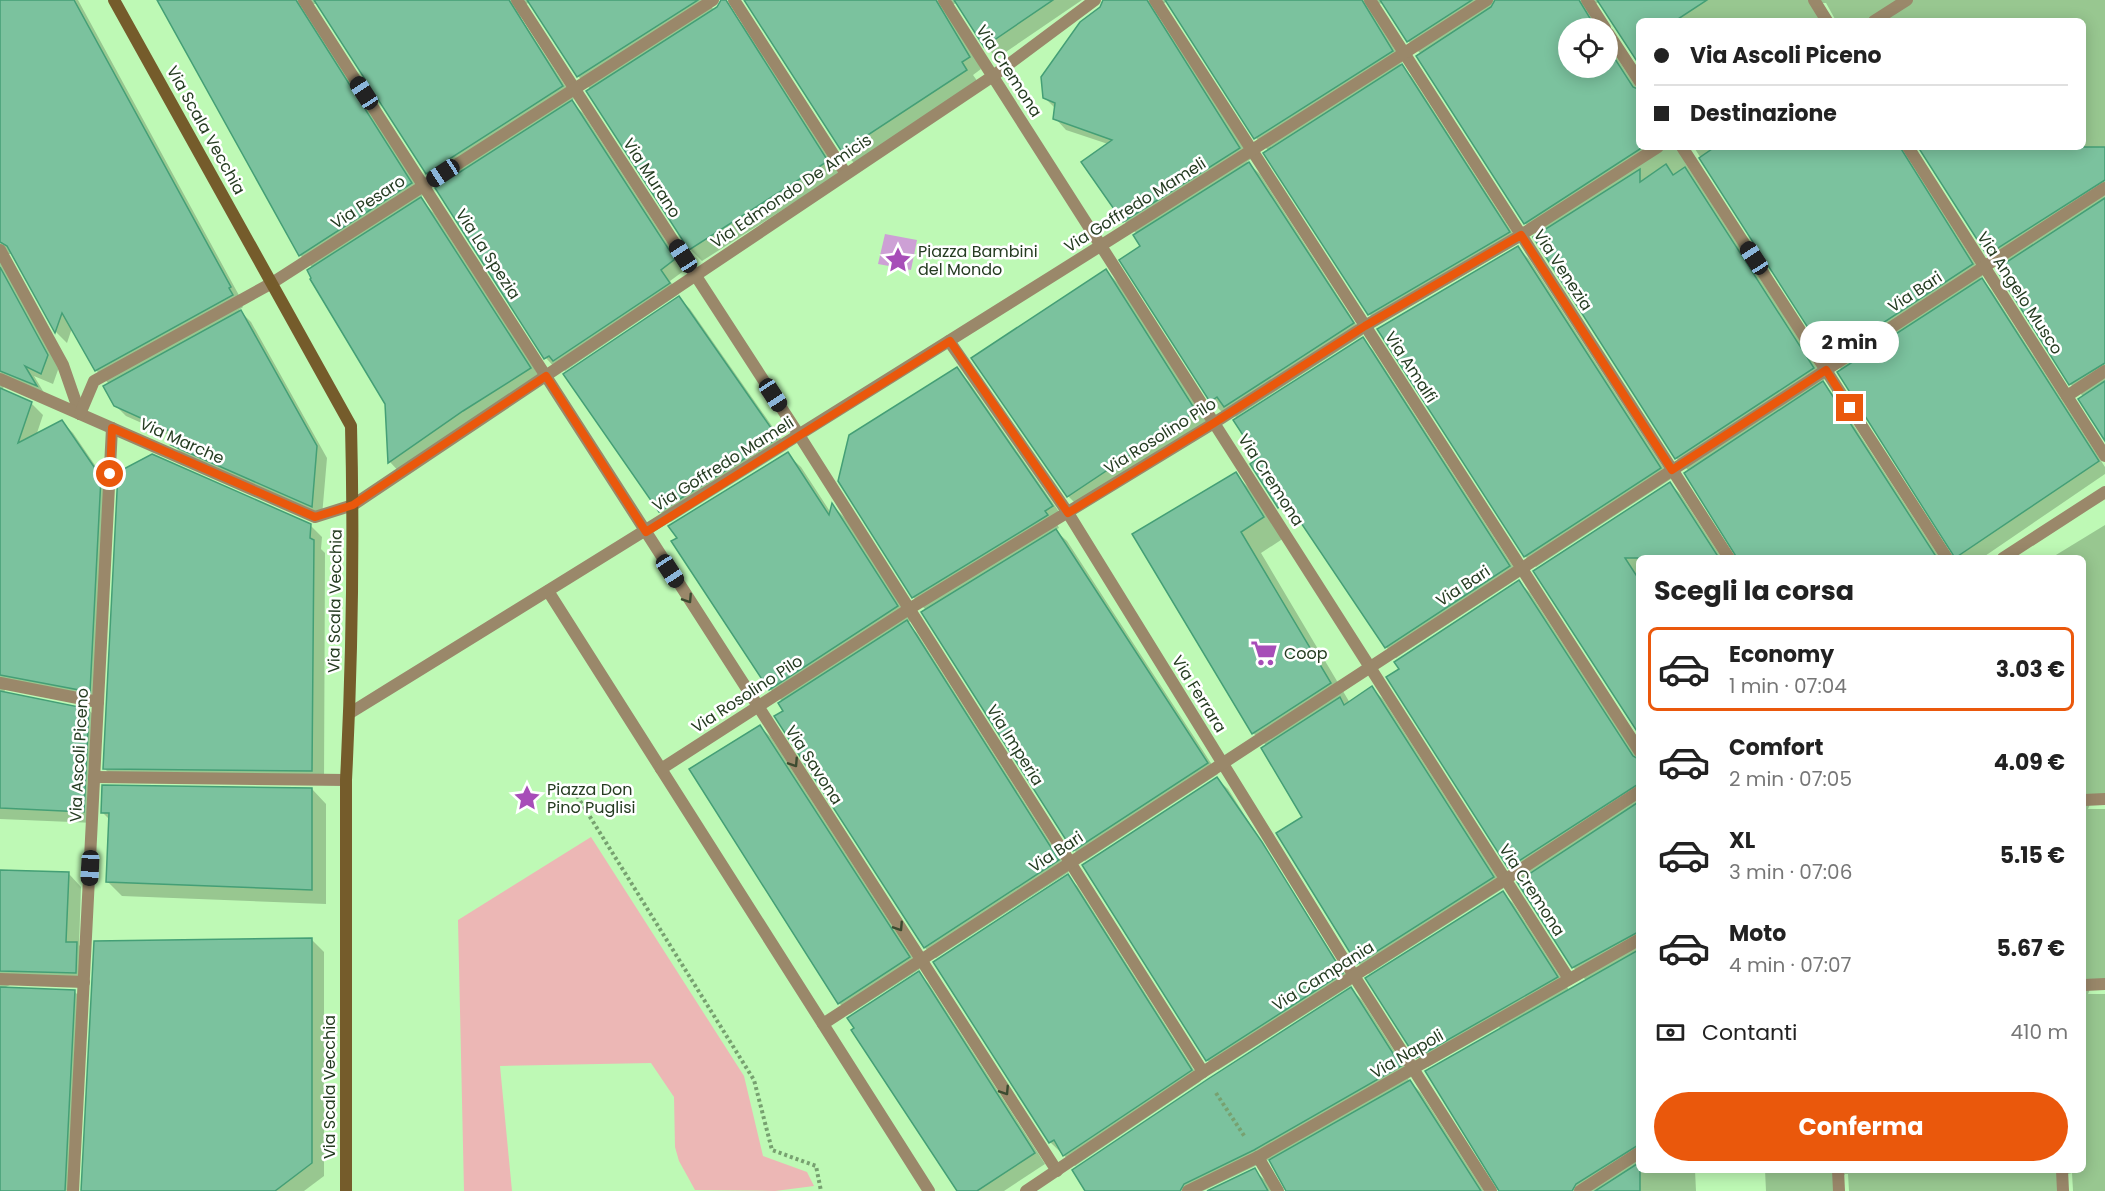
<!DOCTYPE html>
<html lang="it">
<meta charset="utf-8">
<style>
:root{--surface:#fff;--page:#f6f6f6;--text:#222;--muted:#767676;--line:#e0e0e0;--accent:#ea580c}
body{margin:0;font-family:Poppins,sans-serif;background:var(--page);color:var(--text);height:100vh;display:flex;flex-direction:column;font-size:22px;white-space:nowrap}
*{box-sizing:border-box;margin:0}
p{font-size:20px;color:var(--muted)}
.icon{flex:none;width:33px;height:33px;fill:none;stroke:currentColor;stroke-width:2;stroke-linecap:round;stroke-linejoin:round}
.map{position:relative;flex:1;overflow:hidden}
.side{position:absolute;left:1636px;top:555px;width:450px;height:618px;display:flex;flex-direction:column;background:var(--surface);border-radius:9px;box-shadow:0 3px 15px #0003}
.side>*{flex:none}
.guide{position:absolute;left:1636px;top:18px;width:450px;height:132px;border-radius:9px;box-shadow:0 3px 15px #0003;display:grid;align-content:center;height:132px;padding:0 18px;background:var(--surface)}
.tools{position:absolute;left:1558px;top:18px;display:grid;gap:12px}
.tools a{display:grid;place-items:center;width:60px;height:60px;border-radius:50%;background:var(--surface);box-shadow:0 3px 15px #0003;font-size:30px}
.end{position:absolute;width:27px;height:27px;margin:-14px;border:8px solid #ea580c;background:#fff;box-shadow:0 0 0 3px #fff}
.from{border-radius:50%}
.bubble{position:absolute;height:42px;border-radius:21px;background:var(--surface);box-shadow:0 3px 15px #0003;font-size:20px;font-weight:700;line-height:42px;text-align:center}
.car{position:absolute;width:18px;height:36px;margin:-18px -9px;border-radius:8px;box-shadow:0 0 4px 2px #0007;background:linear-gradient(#222 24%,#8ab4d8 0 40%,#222 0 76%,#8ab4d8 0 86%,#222 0)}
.guide b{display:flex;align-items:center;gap:21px;height:57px;font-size:22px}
.guide b+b{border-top:2px solid var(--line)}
.guide i{width:15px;height:15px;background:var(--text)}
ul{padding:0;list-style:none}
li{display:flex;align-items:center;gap:18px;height:84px;margin:0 12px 9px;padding:0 6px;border:3px solid transparent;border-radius:9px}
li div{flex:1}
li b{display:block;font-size:22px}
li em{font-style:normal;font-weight:700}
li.current{border-color:var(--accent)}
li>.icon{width:54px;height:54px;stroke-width:1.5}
h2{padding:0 18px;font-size:27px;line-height:72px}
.pay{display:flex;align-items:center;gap:15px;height:66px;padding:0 18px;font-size:22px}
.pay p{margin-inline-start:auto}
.cta{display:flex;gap:12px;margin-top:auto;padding:12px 18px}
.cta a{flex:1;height:69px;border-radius:36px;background:var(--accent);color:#fff;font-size:24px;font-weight:700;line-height:69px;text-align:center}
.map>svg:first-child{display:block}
.green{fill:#ecb7b5}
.water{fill:#cda0d5}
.shadow{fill:#0003;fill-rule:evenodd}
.building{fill:#7bc29e;stroke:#449f76;stroke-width:1.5}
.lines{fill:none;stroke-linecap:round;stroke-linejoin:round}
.path{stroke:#77a170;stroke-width:4;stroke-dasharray:3 3;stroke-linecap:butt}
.street{stroke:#9a886a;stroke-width:12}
.secondary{stroke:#755c2b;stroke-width:12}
.oneway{stroke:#3c4b30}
.route{stroke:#ea580c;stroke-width:8}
.labels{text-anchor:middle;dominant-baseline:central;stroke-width:5;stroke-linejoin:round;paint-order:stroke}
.street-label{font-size:16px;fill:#253c21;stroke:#fff}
.poi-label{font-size:16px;fill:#253c21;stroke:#fff;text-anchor:start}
</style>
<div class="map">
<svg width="2105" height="1191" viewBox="0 0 2105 1191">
<rect width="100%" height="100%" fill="#bef9b5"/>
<path class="green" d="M591 837 744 1076 763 1156 807 1172 814 1186 775 1191 695 1190 679 1161 675 1147 674 1097 651 1063 500 1066 512 1191H464L458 920Z"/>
<path class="water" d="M885 234 917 240 911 270 878 264Z"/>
<g class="shadow">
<path d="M0 0H78L241 299 239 300 243 307 239 310 251 322 327 458 322 516 183 455 173 445 182 441 126 416 115 405 109 384 96 370 72 328 67 343 56 332 13 254H8L59 367 53 384 34 376 46 396 7 383 3 388 4 391 31 403 43 415 36 436 62 422 73 433 112 490 101 703 6 688 3 694 89 710 100 722 95 823 0 819Z"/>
<path d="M159 0H707L713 9 709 12 720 22 732 14 744 26 839 174 702 261 690 249 591 90 578 76 531 4 528 3 520 9 521 18 574 99 570 101 583 113 685 270 670 281 679 294 565 371 560 366 556 369 546 358 440 187 427 173 318 4H312L423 195 419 198 434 213 543 382 403 476 390 462 387 404 313 268 300 255Z"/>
<path d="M753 0H1082L997 58 985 46 957 3 951 5 981 69 973 75 978 82 854 163 843 151Z"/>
<path d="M1104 0H2105V438L2084 397 2070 384 2001 267 1988 254 1921 149 1914 151 1910 159 1912 164 1983 276 1980 278 1992 291 2105 467V474L1982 558H1957L1843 371 1829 358 1695 149 1688 151 1684 159 1686 164 1825 379 1821 382 1834 395 1940 558H1739L1689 471 1676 458 1538 236 1525 223 1421 54 1408 41 1384 3 1378 4 1373 8 1374 17 1403 62 1400 64 1412 77 1519 243 1379 324 1369 314 1269 151 1256 138 1169 4 1166 2 1158 8 1159 17 1251 159 1247 162 1260 174 1363 335 1236 417 1227 408 1222 412 1211 401 1137 234 1124 221 1108 144 1066 130 1055 118 1056 109 1044 97 1104 5ZM1599 2 1640 21H1821V3H1826L1836 21H2084V147H1640L1639 91 1608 44V68H1569V28H1598L1591 17V7Z"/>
<path d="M1518 248 1529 259 1671 479 1536 567 1525 556Z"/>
<path d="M1106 271 1120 285 1210 425 1082 510 1068 496Z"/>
<path d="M679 298 690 309 788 449 671 522 660 511Z"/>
<path d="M1362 339 1373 350 1520 577 1396 658 1386 647 1297 513 1290 518 1279 507 1261 459Z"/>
<path d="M957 369 969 382 1064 519 1057 524 1059 528 1055 530 1067 541 1218 774 1085 861 1074 850 926 610 913 597Z"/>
<path d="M787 454 801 467 831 513 833 506 846 519 911 621 907 623 917 633 1069 872 936 958 925 948 776 716 785 711 783 702 770 689Z"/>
<path d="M1235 474 1256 495 1284 538 1261 553 1350 703 1372 688 1383 699 1504 888 1369 974 1358 963 1304 818 1267 746 1253 733 1134 534Z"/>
<path d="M1670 483 1681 495 1722 558H1640V733L1535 571Z"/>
<path d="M310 525 322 537 321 549 325 553 324 783 116 780 104 768Z"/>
<path d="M2105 525V803L2090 804 2088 809H2105V988L2090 989 2088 994H2105V1191H2073L2072 1173 2068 1174 2064 1182 2065 1191H1849L1848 1174H1845L1840 1182 1841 1191H1766L1765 1170H2084V558H2051Z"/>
<path d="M1519 582 1530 593 1640 762V1170H1695L1696 1191H1500L1501 1029 1499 1027 1428 1067 1417 1057 1503 893 1513 903 1569 990 1586 980 1573 967 1519 882 1522 880 1509 867Z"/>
<path d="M760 727 771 737 920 969 850 1014 839 1003 691 770Z"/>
<path d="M1217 779 1228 789 1352 985 1218 1070 1207 1060Z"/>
<path d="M312 789 326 804V904L122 896 107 881 110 820 102 812Z"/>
<path d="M0 871 69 874 81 887 79 945 90 956 88 986 14 983 2 989 74 991 87 1004 78 1191H0Z"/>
<path d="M1068 876 1078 887 1201 1081 1075 1166 1050 1142 935 963Z"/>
<path d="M312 940 324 952V1176L304 1191H83Z"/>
<path d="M919 973 929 984 1045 1164 1004 1191H959Z"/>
<path d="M1351 989 1362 1000 1411 1077 1408 1079 1421 1093 1484 1191H1287V1187L1270 1159 1203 1191H1086Z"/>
<path d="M1254 1170 1266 1181 1272 1191H1210Z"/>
</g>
<g class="building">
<path d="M0 0H74L231 287 229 288 233 295 95 371 62 313 55 333 7 246 0 242Z"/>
<path d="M157 0H296L412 183 299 256Z"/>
<path d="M314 0H509L563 86 426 174Z"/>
<path d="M527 0H698L577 77Z"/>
<path d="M721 0H726L828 161 689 250 586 91 717 7Z"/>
<path d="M744 0H936L970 57 962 62 967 70 842 152Z"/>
<path d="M954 0H1053L984 47Z"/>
<path d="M1103 0H1147L1240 148 1123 222 1081 162 1112 140 1053 119 1055 103 1043 98 1041 77 1080 22 1100 7Z"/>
<path d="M1165 0H1362L1393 51 1254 139Z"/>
<path d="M1380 0H1472L1407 42Z"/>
<path d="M1495 0H1579L1596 28H1569V68H1608V48L1633 87 1640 90V149L1524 224 1416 56 1491 7Z"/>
<path d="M1597 0H1707L1675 21H1640V66Z"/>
<path d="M1402 64 1510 232 1368 315 1263 153Z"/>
<path d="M572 100 675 259 661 270 670 283 553 361 549 356 544 359 435 188Z"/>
<path d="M1715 147H1900L1973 264 1828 359 1699 158Z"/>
<path d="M1918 147H2105V180L1987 255Z"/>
<path d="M1249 162 1354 323 1224 407 1217 397 1210 402 1119 260 1140 246 1133 235Z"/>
<path d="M1666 164 1673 175 1685 167 1814 368 1675 459 1533 237 1640 169V182Z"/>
<path d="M421 197 531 368 463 411 388 463 385 404 310 279 311 278 307 270Z"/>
<path d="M2105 198V363L2069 385 1996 269Z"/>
<path d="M1518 246 1661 468 1524 557 1377 329Z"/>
<path d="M0 267 48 355 41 374 25 366 37 386 0 371Z"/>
<path d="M1106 269 1196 411 1067 497 971 358Z"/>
<path d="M1982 278 2099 461 1955 558 1837 372Z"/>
<path d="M679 296 778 438 659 512 563 374Z"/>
<path d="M241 310 317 446 312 507 171 445 185 438 114 406 103 386Z"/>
<path d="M1363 337 1510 566 1385 648 1287 502 1278 508 1250 464 1258 458 1233 420Z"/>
<path d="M957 367 1053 506 1045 511 1048 515 912 598 838 481 849 435Z"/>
<path d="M1823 381 1937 558H1737L1684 473Z"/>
<path d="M2105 381V441L2078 399Z"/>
<path d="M0 388 32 402 18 443 62 420 101 477 90 692 0 675Z"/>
<path d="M788 452 829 515 832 503 898 606 769 690 671 541 677 538 668 526Z"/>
<path d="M152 454 311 524 310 538 314 540 312 771 103 769 118 472Z"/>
<path d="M1236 472 1264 517 1241 532 1331 683 1252 734 1132 534Z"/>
<path d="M1670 482 1719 558H1625L1640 581V736L1533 571Z"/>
<path d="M1056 529 1208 763 1073 851 921 612Z"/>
<path d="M1519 580 1633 756 1640 760V783L1508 868 1386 677 1399 669 1394 662Z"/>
<path d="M907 620 1059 860 924 948 774 716 783 711 778 703Z"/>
<path d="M1372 686 1494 877 1357 964 1276 833 1302 817 1261 748 1340 697 1344 705Z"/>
<path d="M0 691 89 709 84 812 0 808Z"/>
<path d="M760 725 910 957 838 1004 689 769Z"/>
<path d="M1217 777 1262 842 1343 973 1206 1061 1082 865Z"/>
<path d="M102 785 312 788V890L106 882 109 813H101Z"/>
<path d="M1640 801V931L1572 968 1517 882Z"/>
<path d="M0 870 69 872 66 942H77L76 973 0 971Z"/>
<path d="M1068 874 1192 1070 1063 1156 1054 1140 1049 1143 933 962Z"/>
<path d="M1503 891 1558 977 1416 1058 1365 978Z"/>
<path d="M312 938V1163L275 1191H81L94 941Z"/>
<path d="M1640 949V1144L1576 1184 1572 1191H1499L1425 1071Z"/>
<path d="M919 971 1035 1153 977 1191H957L851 1030 854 1028 847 1018Z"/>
<path d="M0 987 75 990 65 1191H0Z"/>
<path d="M1351 987 1401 1066 1254 1150 1184 1184 1180 1191H1085L1072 1170 1208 1079Z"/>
<path d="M1410 1080 1481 1191H1286L1269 1160Z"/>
<path d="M1640 1162V1191H1595Z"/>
<path d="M1255 1168 1268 1191H1207Z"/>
</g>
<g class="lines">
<g class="path">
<path d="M577 796 754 1080 772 1150 816 1166 821 1191"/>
<path d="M1216 1093 1245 1137"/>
</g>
<g class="street">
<path d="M304 0 1057 1171"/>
<path d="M517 0 799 435 1203 1072"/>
<path d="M734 0 846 174"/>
<path d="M944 0 1569 979"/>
<path d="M1155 0 1640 752"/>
<path d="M1370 0 1729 558"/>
<path d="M1587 0 1605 28"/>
<path d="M1814 0 1827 21"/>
<path d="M1874 21 1907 0"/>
<path d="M1608 33 1640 82"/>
<path d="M1682 147 1947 558"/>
<path d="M1908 147 2105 456"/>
<path d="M0 250 63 365 80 414"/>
<path d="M949 341 1068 513 1354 976 1491 1191"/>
<path d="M0 379 315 517 353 505 993 76 1095 0"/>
<path d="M2067 396 2105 371"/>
<path d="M80 414 94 381 272 283 713 0"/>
<path d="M2003 558 2105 492"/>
<path d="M548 591 929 1191"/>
<path d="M0 683 98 702"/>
<path d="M350 713C731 478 1111 242 1487 0"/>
<path d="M661 769 909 609 1214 423 1365 326 1521 235 1658 147"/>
<path d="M94 777 346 780"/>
<path d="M2084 800 2105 799"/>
<path d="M0 979 84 982"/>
<path d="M2084 985 2105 984"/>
<path d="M823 1024 2105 188"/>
<path d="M1258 1157 1278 1191"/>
<path d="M1838 1170 1839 1191"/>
<path d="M2062 1170 2063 1191"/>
<path d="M73 1191 112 428"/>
<path d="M1026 1191 1203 1072 1506 879 1640 791"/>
<path d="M1188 1191 1258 1157 1640 939"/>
<path d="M1580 1191 1640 1152"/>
</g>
<path class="secondary" d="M114 0 351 426C354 544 352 662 346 780V1191"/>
</g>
<defs><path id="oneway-chevron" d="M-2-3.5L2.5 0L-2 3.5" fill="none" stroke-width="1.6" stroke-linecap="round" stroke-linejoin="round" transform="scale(1.5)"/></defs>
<g class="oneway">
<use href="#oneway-chevron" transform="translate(688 599) rotate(57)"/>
<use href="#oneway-chevron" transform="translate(794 763) rotate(57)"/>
<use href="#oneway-chevron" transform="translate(899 927) rotate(57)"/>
<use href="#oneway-chevron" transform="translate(1005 1091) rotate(57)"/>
</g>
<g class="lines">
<path class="route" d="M110 474 112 428 315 517 353 505 546 376 646 532 950 341 1068 513 1214 423 1365 326 1521 235 1672 470 1826 370 1850 408"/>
</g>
<defs>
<symbol id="sight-bare" viewBox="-9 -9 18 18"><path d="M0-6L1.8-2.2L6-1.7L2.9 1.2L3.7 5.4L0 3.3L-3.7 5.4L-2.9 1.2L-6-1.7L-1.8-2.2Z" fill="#a74db8" stroke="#fff" stroke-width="2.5" paint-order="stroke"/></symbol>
<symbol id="supermarket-bare" viewBox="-9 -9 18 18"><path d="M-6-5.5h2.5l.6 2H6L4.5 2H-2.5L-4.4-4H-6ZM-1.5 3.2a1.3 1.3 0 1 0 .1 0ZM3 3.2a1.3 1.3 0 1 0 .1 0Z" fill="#a74db8" stroke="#fff" stroke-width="2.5" paint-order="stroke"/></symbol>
</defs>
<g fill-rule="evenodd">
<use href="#sight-bare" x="879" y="241" width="38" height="38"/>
<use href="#supermarket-bare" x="1245" y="634" width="38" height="38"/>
<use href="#sight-bare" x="508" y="779" width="38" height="38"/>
</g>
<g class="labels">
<g class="street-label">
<text transform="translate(1009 71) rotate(57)">Via Cremona</text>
<text transform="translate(206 130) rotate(61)">Via Scala Vecchia</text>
<text transform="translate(652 178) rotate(57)">Via Murano</text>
<text transform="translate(791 191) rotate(-34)">Via Edmondo De Amicis</text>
<text transform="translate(368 202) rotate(-33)">Via Pesaro</text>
<text transform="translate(1135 205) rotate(-32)">Via Goffredo Mameli</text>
<text transform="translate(488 254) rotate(57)">Via La Spezia</text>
<text transform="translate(1563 270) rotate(57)">Via Venezia</text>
<text transform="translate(1915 292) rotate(-33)">Via Bari</text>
<text transform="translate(2020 293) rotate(57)">Via Angelo Musco</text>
<text transform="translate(1411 367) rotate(57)">Via Amalfi</text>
<text transform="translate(1160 436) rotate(-32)">Via Rosolino Pilo</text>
<text transform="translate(182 441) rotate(24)">Via Marche</text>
<text transform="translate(723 464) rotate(-32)">Via Goffredo Mameli</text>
<text transform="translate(1271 480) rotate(57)">Via Cremona</text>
<text transform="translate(1463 586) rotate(-33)">Via Bari</text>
<text transform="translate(335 601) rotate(-89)">Via Scala Vecchia</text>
<text transform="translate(747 694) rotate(-33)">Via Rosolino Pilo</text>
<text transform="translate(1199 694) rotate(58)">Via Ferrara</text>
<text transform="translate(1015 745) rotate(58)">Via Imperia</text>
<text transform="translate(79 755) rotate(-87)">Via Ascoli Piceno</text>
<text transform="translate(814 765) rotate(57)">Via Savona</text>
<text transform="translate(1056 852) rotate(-33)">Via Bari</text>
<text transform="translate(1532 890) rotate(57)">Via Cremona</text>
<text transform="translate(1323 976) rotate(-32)">Via Campania</text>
<text transform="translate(1407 1054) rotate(-30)">Via Napoli</text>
<text transform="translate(329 1087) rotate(-90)">Via Scala Vecchia</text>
</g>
<g class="poi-label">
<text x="918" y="251">Piazza Bambini<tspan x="918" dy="18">del Mondo</tspan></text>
<text x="1284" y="653">Coop</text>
<text x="547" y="789">Piazza Don<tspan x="547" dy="18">Pino Puglisi</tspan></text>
</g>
</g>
</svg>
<div class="tools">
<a><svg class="icon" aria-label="locate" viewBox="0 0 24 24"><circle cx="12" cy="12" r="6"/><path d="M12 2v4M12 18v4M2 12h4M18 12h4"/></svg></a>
</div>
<i class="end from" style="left:110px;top:474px"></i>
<i class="end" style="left:1850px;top:408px"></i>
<div class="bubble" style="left:1800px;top:321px;width:99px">2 min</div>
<i class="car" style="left:364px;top:93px;rotate:327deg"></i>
<i class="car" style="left:443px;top:173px;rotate:237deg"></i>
<i class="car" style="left:683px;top:256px;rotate:327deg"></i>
<i class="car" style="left:1754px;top:258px;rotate:327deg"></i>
<i class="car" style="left:773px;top:395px;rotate:147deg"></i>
<i class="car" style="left:670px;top:571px;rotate:147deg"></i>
<i class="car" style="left:90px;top:868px;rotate:183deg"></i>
<div class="guide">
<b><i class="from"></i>Via Ascoli Piceno</b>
<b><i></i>Destinazione</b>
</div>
<section class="side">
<h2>Scegli la corsa</h2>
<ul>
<li class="current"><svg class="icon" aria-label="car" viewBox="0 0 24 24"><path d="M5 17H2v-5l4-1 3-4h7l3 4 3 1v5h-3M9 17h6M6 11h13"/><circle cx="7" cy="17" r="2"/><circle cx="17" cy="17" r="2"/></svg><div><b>Economy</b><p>1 min · 07:04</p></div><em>3.03 €</em></li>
<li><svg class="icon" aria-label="car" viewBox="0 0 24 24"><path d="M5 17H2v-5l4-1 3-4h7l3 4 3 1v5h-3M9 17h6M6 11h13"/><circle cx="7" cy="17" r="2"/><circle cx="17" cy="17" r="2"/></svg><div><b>Comfort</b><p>2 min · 07:05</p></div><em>4.09 €</em></li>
<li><svg class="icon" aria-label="car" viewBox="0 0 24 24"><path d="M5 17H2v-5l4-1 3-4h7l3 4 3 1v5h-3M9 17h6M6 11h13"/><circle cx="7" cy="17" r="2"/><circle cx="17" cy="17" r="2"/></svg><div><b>XL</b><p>3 min · 07:06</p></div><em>5.15 €</em></li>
<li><svg class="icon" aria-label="car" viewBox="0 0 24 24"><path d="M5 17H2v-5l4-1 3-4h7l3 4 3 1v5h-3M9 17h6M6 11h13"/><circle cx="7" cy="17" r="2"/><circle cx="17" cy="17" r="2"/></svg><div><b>Moto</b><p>4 min · 07:07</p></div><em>5.67 €</em></li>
</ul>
<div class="pay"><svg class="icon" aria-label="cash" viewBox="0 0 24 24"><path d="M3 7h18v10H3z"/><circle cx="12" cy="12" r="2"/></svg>Contanti<p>410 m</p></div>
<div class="cta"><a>Conferma</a></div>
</section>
</div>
